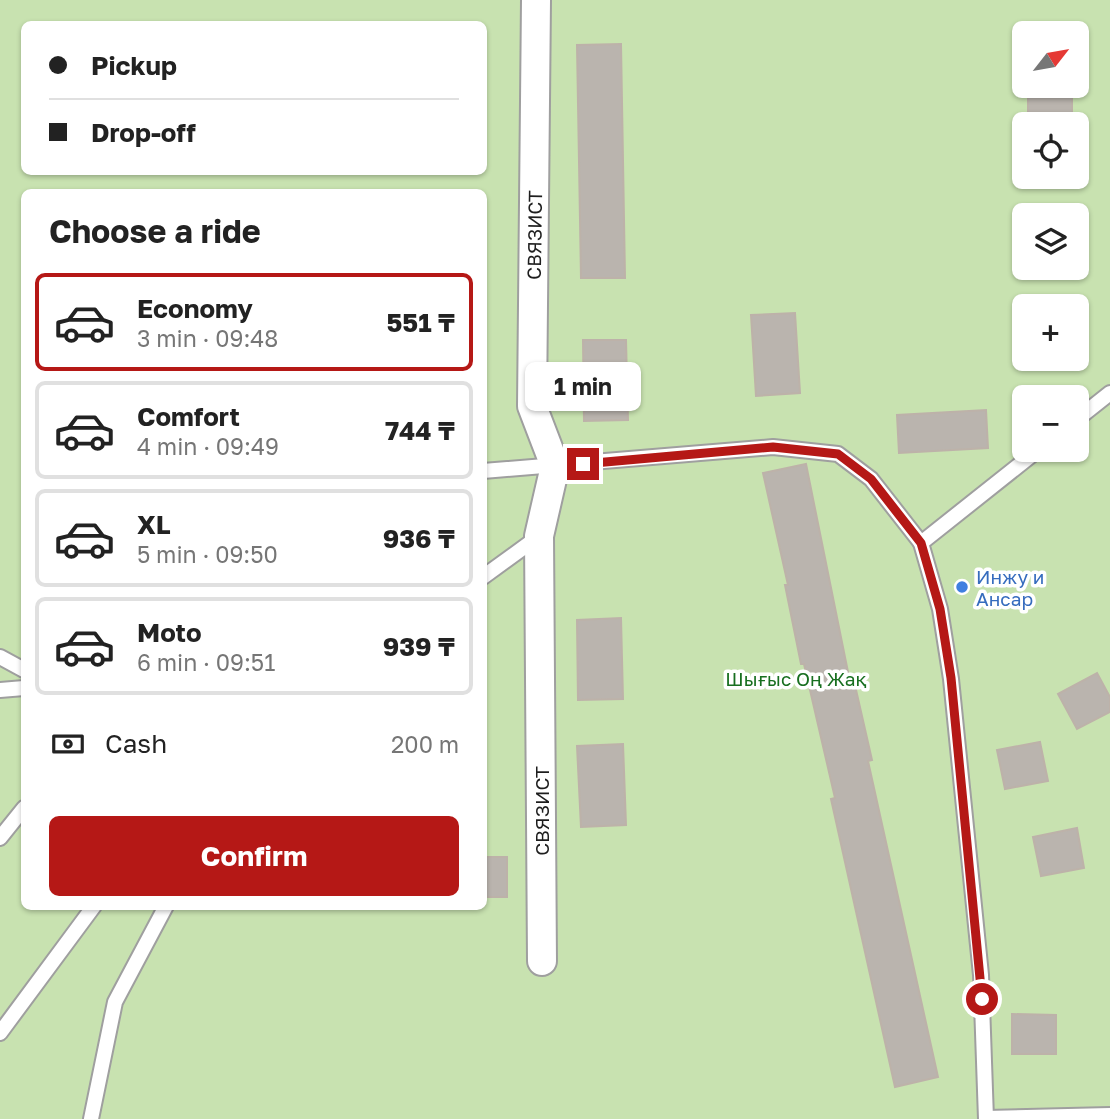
<!DOCTYPE html>
<meta charset="utf-8">
<style>
:root{--surface:#fff;--page:#f6f6f6;--text:#222;--muted:#767676;--line:#e0e0e0;--accent:#b51816}
body{margin:0;font-family:"Golos Text",sans-serif;background:var(--page);color:var(--text);height:100vh;display:flex;flex-direction:column;font-size:26px;white-space:nowrap}
*{box-sizing:border-box;margin:0}
p{font-size:23px;color:var(--muted)}
.icon{flex:none;width:38px;height:38px;fill:none;stroke:currentColor;stroke-width:2;stroke-linecap:round;stroke-linejoin:round}
.map{position:relative;flex:1;overflow:hidden}
.details{position:absolute;left:21px;top:189px;width:466px;height:721px;display:flex;flex-direction:column;background:var(--surface);border-radius:10px;box-shadow:0 2px 5px #0004}
.details>*{flex:none}
.hud{position:absolute;left:21px;top:21px;width:466px;height:154px;border-radius:10px;box-shadow:0 2px 5px #0004;display:grid;align-content:center;height:154px;padding:0 28px;background:var(--surface)}
.needle{width:46px;rotate:59deg}
.tools{position:absolute;left:1012px;top:21px;display:grid;gap:14px}
.tools a{display:grid;place-items:center;width:77px;height:77px;border-radius:10px;background:var(--surface);box-shadow:0 2px 5px #0004;font-size:35px}
.end{position:absolute;width:32px;height:32px;margin:-16px;border:9px solid #b51816;background:#fff;box-shadow:0 0 0 4px #fff}
.from{border-radius:50%}
.bubble{position:absolute;height:49px;border-radius:10px;background:var(--surface);box-shadow:0 2px 5px #0004;font-size:23px;font-weight:700;line-height:49px;text-align:center}
.hud b{display:flex;align-items:center;gap:24px;height:66px;font-size:26px}
.hud b+b{border-top:2px solid var(--line)}
.hud i{width:18px;height:18px;background:var(--text)}
ul{padding:0;list-style:none}
li{display:flex;align-items:center;gap:21px;height:98px;margin:0 14px 10px;padding:0 14px;border:4px solid var(--line);border-radius:10px}
li div{flex:1}
li b{display:block;font-size:26px}
li em{font-style:normal;font-weight:700}
li.active{border-color:var(--accent)}
li>.icon{width:63px;height:63px;stroke-width:1.5}
h2{padding:0 28px;font-size:32px;line-height:84px}
.pay{display:flex;align-items:center;gap:18px;height:77px;padding:0 28px;font-size:26px}
.pay p{margin-inline-start:auto}
.action{display:flex;gap:14px;margin-top:auto;padding:14px 28px}
.action a{flex:1;height:80px;border-radius:10px;background:var(--accent);color:#fff;font-size:28px;font-weight:700;line-height:80px;text-align:center}
.map>svg:first-child{display:block}
.grass{fill:#c8e2b0;fill-rule:evenodd}
.building{fill:#bab4ae;stroke:#bdb2a9;stroke-width:2}
.lines{fill:none;stroke-linecap:round;stroke-linejoin:round}
.service-casing{stroke:#9f9f9f;stroke-width:18}
.minor-casing{stroke:#9f9f9f;stroke-width:32}
.service{stroke:#fff;stroke-width:14}
.minor{stroke:#fff;stroke-width:28}
.route{stroke:#b51816;stroke-width:9}
.shop-dot{fill:#3f7fe0;stroke:#fff;stroke-width:2.5}
.labels{text-anchor:middle;dominant-baseline:central;stroke-width:7;stroke-linejoin:round;paint-order:stroke}
.street-label{font-size:19px;fill:#1e1e1e;stroke:#fff}
.shop-label{font-size:19px;fill:#366cbe;stroke:#fff;text-anchor:start}
.park-label{font-size:19px;fill:#186f20;stroke:#fff}
</style>
<div class="map">
<svg width="1110" height="1119" viewBox="0 0 1110 1119">
<rect width="100%" height="100%" fill="#edebe5"/>
<path class="grass" d="M0 0H1110V1119H0ZM24 24H483V172H24ZM1024 33H1076V86H1024ZM1024 124H1076V177H1024ZM24 192H483V906H24ZM1024 215H1076V268H1024ZM1024 306H1076V359H1024ZM1024 397H1076V450H1024Z"/>
<g class="building">
<path d="M621 44 625 278H581L577 45Z"/>
<rect x="1028" y="86" width="44" height="36"/>
<path d="M795 313 800 393 756 396 751 315Z"/>
<path d="M583 340H626L628 420 584 421Z"/>
<path d="M986 410 988 448 899 453 897 415Z"/>
<path d="M806 464 850 682 854 681 872 760 868 761 938 1077 895 1087 831 799 835 798 804 664H801L785 585H788L763 473Z"/>
<path d="M621 618 623 699 578 700 577 620Z"/>
<path d="M1097 673 1110 697V712L1077 729 1058 694Z"/>
<path d="M1040 742 1048 781 1005 789 997 750Z"/>
<path d="M623 744 626 825 581 827 577 746Z"/>
<path d="M1077 828 1084 868 1041 876 1033 837Z"/>
<rect x="483" y="857" width="24" height="40"/>
<path d="M1012 1014 1056 1015V1054H1012Z"/>
</g>
<g class="lines">
<defs>
<g id="service">
<path d="M1076 420 1110 393"/>
<path d="M483 471 773 447 838 454 871 479 921 543"/>
<path d="M483 577 538 537"/>
<path d="M0 657 24 670"/>
<path d="M0 690 24 688"/>
<path d="M0 838 24 808"/>
<path d="M0 1033 94 906"/>
<path d="M986 1118 1110 1115"/>
<path d="M91 1119 115 1002 166 906"/>
<path d="M986 1119 981 975 951 679 940 609 921 543 1038 450"/>
</g>
<path id="minor" d="M536 0 532 406 555 466 539 536 542 961"/>
</defs>
<use href="#service" class="service-casing"/>
<use href="#minor" class="minor-casing"/>
<use href="#service" class="service"/>
<use href="#minor" class="minor"/>
</g>
<g class="lines">
<path class="route" d="M583 464 773 447 838 454 871 479 921 543 940 609 951 678 982 999"/>
</g>
<circle class="shop-dot" cx="962" cy="587" r="7"/>
<g class="labels">
<g class="street-label">
<text transform="translate(534 235) rotate(-89)">СВЯЗИСТ</text>
<text transform="translate(541 811) rotate(-90)">СВЯЗИСТ</text>
</g>
<g class="shop-label">
<text x="976" y="576">Инжу и<tspan x="976" dy="22">Ансар</tspan></text>
</g>
<g class="park-label">
<text x="796" y="678">Шығыс Оң Жақ</text>
</g>
</g>
</svg>
<div class="tools">
<a><svg class="needle" viewBox="-14 -14 28 28"><path d="M0-13l5 13h-10z" fill="#e53935"/><path d="M0 13l5-13h-10z" fill="#767676"/></svg></a>
<a><svg class="icon" aria-label="locate" viewBox="0 0 24 24"><circle cx="12" cy="12" r="6"/><path d="M12 2v4M12 18v4M2 12h4M18 12h4"/></svg></a>
<a><svg class="icon" aria-label="layers" viewBox="0 0 24 24"><path d="M12 4l9 5-9 5-9-5zM3 14l9 5 9-5"/></svg></a>
<a>+</a>
<a>−</a>
</div>
<i class="end from" style="left:982px;top:999px"></i>
<i class="end" style="left:583px;top:464px"></i>
<div class="bubble" style="left:525px;top:362px;width:116px">1 min</div>
<div class="hud">
<b><i class="from"></i>Pickup</b>
<b><i></i>Drop-off</b>
</div>
<section class="details">
<h2>Choose a ride</h2>
<ul>
<li class="active"><svg class="icon" aria-label="car" viewBox="0 0 24 24"><path d="M5 17H2v-5l4-1 3-4h7l3 4 3 1v5h-3M9 17h6M6 11h13"/><circle cx="7" cy="17" r="2"/><circle cx="17" cy="17" r="2"/></svg><div><b>Economy</b><p>3 min · 09:48</p></div><em>551 ₸</em></li>
<li><svg class="icon" aria-label="car" viewBox="0 0 24 24"><path d="M5 17H2v-5l4-1 3-4h7l3 4 3 1v5h-3M9 17h6M6 11h13"/><circle cx="7" cy="17" r="2"/><circle cx="17" cy="17" r="2"/></svg><div><b>Comfort</b><p>4 min · 09:49</p></div><em>744 ₸</em></li>
<li><svg class="icon" aria-label="car" viewBox="0 0 24 24"><path d="M5 17H2v-5l4-1 3-4h7l3 4 3 1v5h-3M9 17h6M6 11h13"/><circle cx="7" cy="17" r="2"/><circle cx="17" cy="17" r="2"/></svg><div><b>XL</b><p>5 min · 09:50</p></div><em>936 ₸</em></li>
<li><svg class="icon" aria-label="car" viewBox="0 0 24 24"><path d="M5 17H2v-5l4-1 3-4h7l3 4 3 1v5h-3M9 17h6M6 11h13"/><circle cx="7" cy="17" r="2"/><circle cx="17" cy="17" r="2"/></svg><div><b>Moto</b><p>6 min · 09:51</p></div><em>939 ₸</em></li>
</ul>
<div class="pay"><svg class="icon" aria-label="cash" viewBox="0 0 24 24"><path d="M3 7h18v10H3z"/><circle cx="12" cy="12" r="2"/></svg>Cash<p>200 m</p></div>
<div class="action"><a>Confirm</a></div>
</section>
</div>
